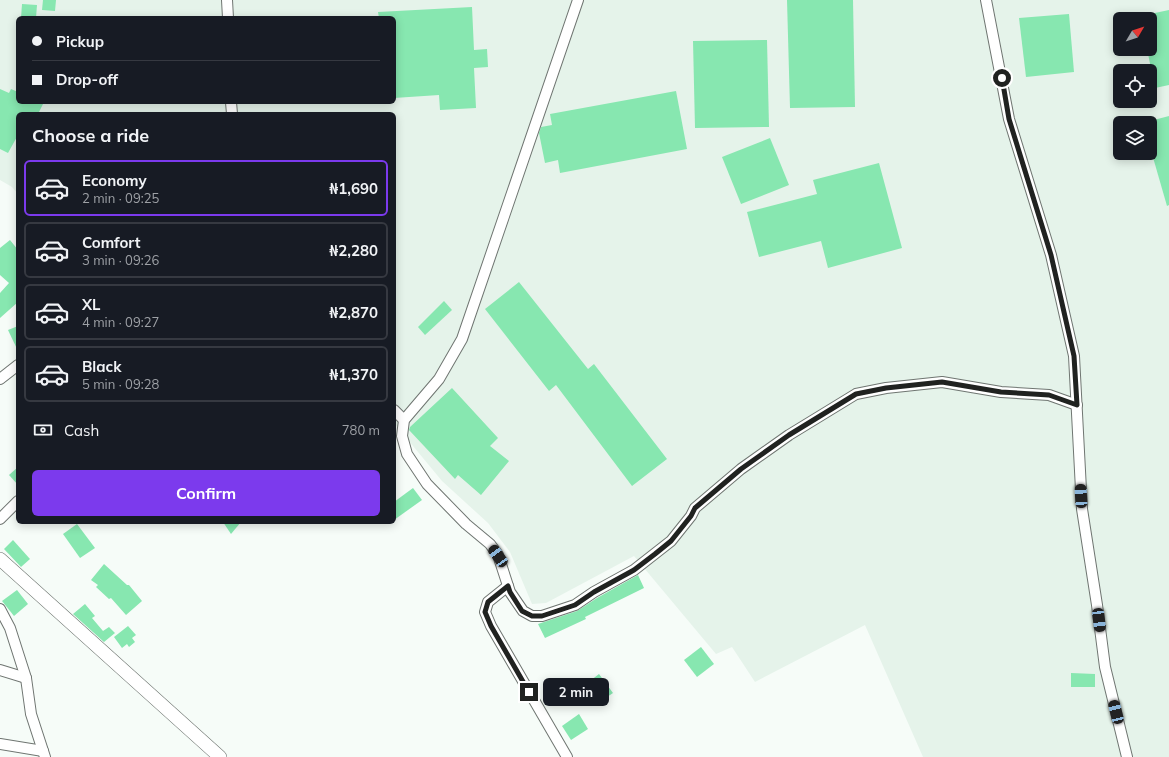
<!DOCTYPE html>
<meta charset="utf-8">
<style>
:root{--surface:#171b24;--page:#20242c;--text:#f1f3f6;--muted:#9ea1a6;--line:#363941;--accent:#7c3aed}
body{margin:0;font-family:Mulish,sans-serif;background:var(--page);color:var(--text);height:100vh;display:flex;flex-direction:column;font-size:15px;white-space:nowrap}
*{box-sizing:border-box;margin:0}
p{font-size:13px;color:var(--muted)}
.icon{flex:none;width:22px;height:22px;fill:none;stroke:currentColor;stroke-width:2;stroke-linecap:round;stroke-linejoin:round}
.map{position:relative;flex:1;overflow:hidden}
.details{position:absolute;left:16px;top:112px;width:380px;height:412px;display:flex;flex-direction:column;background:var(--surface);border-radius:6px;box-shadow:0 2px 10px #0003}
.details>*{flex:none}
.guide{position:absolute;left:16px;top:16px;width:380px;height:88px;border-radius:6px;box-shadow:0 2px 10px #0003;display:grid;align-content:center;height:88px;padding:0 16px;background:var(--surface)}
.needle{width:26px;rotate:51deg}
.tools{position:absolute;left:1113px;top:12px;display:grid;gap:8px}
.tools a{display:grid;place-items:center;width:44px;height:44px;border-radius:6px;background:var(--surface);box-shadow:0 2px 10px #0003;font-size:20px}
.end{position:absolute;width:18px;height:18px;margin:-9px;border:5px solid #202220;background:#fff;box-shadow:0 0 0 2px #fff}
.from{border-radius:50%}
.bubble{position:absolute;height:28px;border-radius:6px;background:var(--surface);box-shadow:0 2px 10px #0003;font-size:13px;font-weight:700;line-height:28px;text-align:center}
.car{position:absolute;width:12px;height:24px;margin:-12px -6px;border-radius:5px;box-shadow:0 0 3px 1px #0007;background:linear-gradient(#222 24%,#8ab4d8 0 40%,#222 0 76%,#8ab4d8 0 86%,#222 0)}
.guide b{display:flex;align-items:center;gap:14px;height:38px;font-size:15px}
.guide b+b{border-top:1px solid var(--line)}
.guide i{width:10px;height:10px;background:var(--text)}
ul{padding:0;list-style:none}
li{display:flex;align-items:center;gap:12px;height:56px;margin:0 8px 6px;padding:0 8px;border:2px solid var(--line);border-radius:6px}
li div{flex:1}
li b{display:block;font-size:15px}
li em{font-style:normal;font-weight:700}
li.on{border-color:var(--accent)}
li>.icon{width:36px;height:36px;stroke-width:1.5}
h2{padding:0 16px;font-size:18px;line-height:48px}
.pay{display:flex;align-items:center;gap:10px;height:44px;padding:0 16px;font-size:15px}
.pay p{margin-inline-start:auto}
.cta{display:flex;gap:8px;margin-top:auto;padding:8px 16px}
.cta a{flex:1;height:46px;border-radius:6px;background:var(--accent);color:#fff;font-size:16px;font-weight:700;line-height:46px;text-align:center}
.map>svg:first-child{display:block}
.built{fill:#e5f3ea;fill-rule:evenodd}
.building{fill:#87e7b0}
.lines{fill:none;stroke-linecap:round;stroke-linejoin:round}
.minor-casing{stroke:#6f7571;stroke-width:12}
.tertiary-casing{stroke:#6f7571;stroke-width:14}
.minor{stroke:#fff;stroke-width:10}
.tertiary{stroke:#fff;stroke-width:13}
.route{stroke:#202220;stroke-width:5}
</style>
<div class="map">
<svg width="1169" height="757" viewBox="0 0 1169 757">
<rect width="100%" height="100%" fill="#f6fcf8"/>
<path class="built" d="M0 0H1169V757H923L865 625 755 682 732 647 716 654 634 556 546 603 532 604 510 552 488 523 442 481 394 423V114H18V194L12 187 0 180ZM18 18H394V102H18ZM1120 19H1150V49H1120ZM1120 71H1150V101H1120ZM1120 123H1150V153H1120Z"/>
<g class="building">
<path d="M43 0H56L55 11 42 10Z"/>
<path d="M787 0H853L855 107 790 108Z"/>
<path d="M22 4 37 5 36 18H21Z"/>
<path d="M472 7 474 50 487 49 488 67 474 68 476 108 440 110 439 95 394 98V18H379L378 12Z"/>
<path d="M1169 10V85L1155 88 1147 49H1150V14Z"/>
<path d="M1069 14 1074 72 1026 77 1019 18Z"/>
<path d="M767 40 769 127 695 128 693 41Z"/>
<path d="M0 89 9 93 11 89 18 92V102H39L43 104 38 114H18V135L8 153 0 149Z"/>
<path d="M676 91 687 149 560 173 558 160 545 163 539 133 541 127 552 125 550 114Z"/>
<path d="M1169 116V205L1167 206 1150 147V121Z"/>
<path d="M770 138 789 185 741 204 722 157Z"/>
<path d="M879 163 902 248 828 268 821 241 759 257 747 212 817 194 813 180Z"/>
<path d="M10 240 18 250V302L0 318V293L9 283 0 275V248Z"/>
<path d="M519 282 588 369 594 364 667 459 632 486 556 385 549 391 485 309Z"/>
<path d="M444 301 452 310 425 335 418 327Z"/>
<path d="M18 326V351L8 330Z"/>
<path d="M452 388 498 438 490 446 509 461 481 495 458 475 455 479 409 430 410 427Z"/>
<path d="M18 467V485L9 475Z"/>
<path d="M413 488 422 500 394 520V502Z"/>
<path d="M223 522H241L231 534Z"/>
<path d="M77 524 95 548 80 558 63 534Z"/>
<path d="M13 540 30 559 21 567 4 549Z"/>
<path d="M104 564 127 585H129L142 601 126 615 111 598 109 599 96 587 98 585 91 580Z"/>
<path d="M638 575 644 588 585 617 586 619 545 638 538 624 577 611 597 598Z"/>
<path d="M17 590 28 604 14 616 2 601Z"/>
<path d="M85 604 95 616 92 618 103 631 109 627 115 633 104 642 73 614Z"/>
<path d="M128 626 136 635 132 638 135 642 129 647 127 644 122 648 114 637Z"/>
<path d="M701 647 714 664 697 677 684 660Z"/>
<path d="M1071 673 1095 674V687H1071Z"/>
<path d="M599 674 613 693 598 703 589 692 591 691 586 684Z"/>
<path d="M559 681 567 691 555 699 548 689Z"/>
<path d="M579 714 588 729 571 740 562 726Z"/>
</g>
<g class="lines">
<defs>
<g id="minor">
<path d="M227 0 228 18"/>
<path d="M578 0 462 339 439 379 404 420 402 436 407 454 427 484 466 524 490 544 498 555 510 592 523 611 532 616H542L575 605 594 592 634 570 671 541 691 516 695 508 741 469 789 435 856 394 886 388 942 382 1001 392 1049 395 1077 405"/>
<path d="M986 0 1009 119 1051 255 1074 356 1082 509 1097 605 1105 667 1127 757"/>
<path d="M231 102 232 114"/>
<path d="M0 379 18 365"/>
<path d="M394 410 404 420"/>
<path d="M0 519 18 501"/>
<path d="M508 586 488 602 485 612 491 626 567 757"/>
<path d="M0 609 10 628 26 678 31 714 45 757"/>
<path d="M0 670 26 678"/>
<path d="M0 744 43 751"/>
</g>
<path id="tertiary" d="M0 559 220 757"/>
</defs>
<use href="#minor" class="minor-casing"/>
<use href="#tertiary" class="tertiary-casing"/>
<use href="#minor" class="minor"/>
<use href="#tertiary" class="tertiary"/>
</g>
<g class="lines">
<path class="route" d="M529 692 491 626 485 612 488 602 508 586 510 592 522 611 532 616H542L575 605 594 592 634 570 655 554 671 541 691 516 695 508 741 469 789 435 856 394 886 388 942 382 1001 392 1049 395 1077 405 1074 356 1051 255 1009 119 1002 78"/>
</g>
</svg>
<div class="tools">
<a><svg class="needle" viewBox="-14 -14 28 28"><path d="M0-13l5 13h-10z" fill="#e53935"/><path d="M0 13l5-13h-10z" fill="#9ea1a6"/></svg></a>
<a><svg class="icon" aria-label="locate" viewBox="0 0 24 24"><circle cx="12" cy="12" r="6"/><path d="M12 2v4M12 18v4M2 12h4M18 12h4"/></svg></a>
<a><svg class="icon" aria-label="layers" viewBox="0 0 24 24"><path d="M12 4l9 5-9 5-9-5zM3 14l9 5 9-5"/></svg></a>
</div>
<i class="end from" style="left:1002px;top:78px"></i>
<i class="end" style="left:529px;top:692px"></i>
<div class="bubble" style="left:543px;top:678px;width:66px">2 min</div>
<i class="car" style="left:1081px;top:496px;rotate:357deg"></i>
<i class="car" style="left:498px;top:556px;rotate:325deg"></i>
<i class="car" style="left:1099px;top:620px;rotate:173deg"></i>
<i class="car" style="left:1116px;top:712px;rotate:346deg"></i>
<div class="guide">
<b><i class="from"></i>Pickup</b>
<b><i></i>Drop-off</b>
</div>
<section class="details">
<h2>Choose a ride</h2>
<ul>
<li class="on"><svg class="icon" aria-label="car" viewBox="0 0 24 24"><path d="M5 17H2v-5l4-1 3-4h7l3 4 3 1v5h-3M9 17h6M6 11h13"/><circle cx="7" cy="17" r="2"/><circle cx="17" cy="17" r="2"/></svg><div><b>Economy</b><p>2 min · 09:25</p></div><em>₦1,690</em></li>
<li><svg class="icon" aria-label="car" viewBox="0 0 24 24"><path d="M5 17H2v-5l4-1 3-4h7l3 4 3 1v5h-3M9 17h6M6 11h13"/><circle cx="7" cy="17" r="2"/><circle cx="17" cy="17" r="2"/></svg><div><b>Comfort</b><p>3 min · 09:26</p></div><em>₦2,280</em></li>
<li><svg class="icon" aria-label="car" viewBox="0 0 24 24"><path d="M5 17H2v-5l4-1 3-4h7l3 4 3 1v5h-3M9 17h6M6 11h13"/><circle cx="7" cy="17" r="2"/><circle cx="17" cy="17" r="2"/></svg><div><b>XL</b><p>4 min · 09:27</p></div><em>₦2,870</em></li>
<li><svg class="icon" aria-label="car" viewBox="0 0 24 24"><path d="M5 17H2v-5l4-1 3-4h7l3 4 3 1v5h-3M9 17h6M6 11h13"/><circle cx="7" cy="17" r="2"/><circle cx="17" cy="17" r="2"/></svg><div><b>Black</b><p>5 min · 09:28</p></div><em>₦1,370</em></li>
</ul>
<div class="pay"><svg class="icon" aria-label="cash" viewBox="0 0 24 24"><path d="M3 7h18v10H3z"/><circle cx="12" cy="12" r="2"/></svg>Cash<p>780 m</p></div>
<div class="cta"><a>Confirm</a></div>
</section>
</div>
